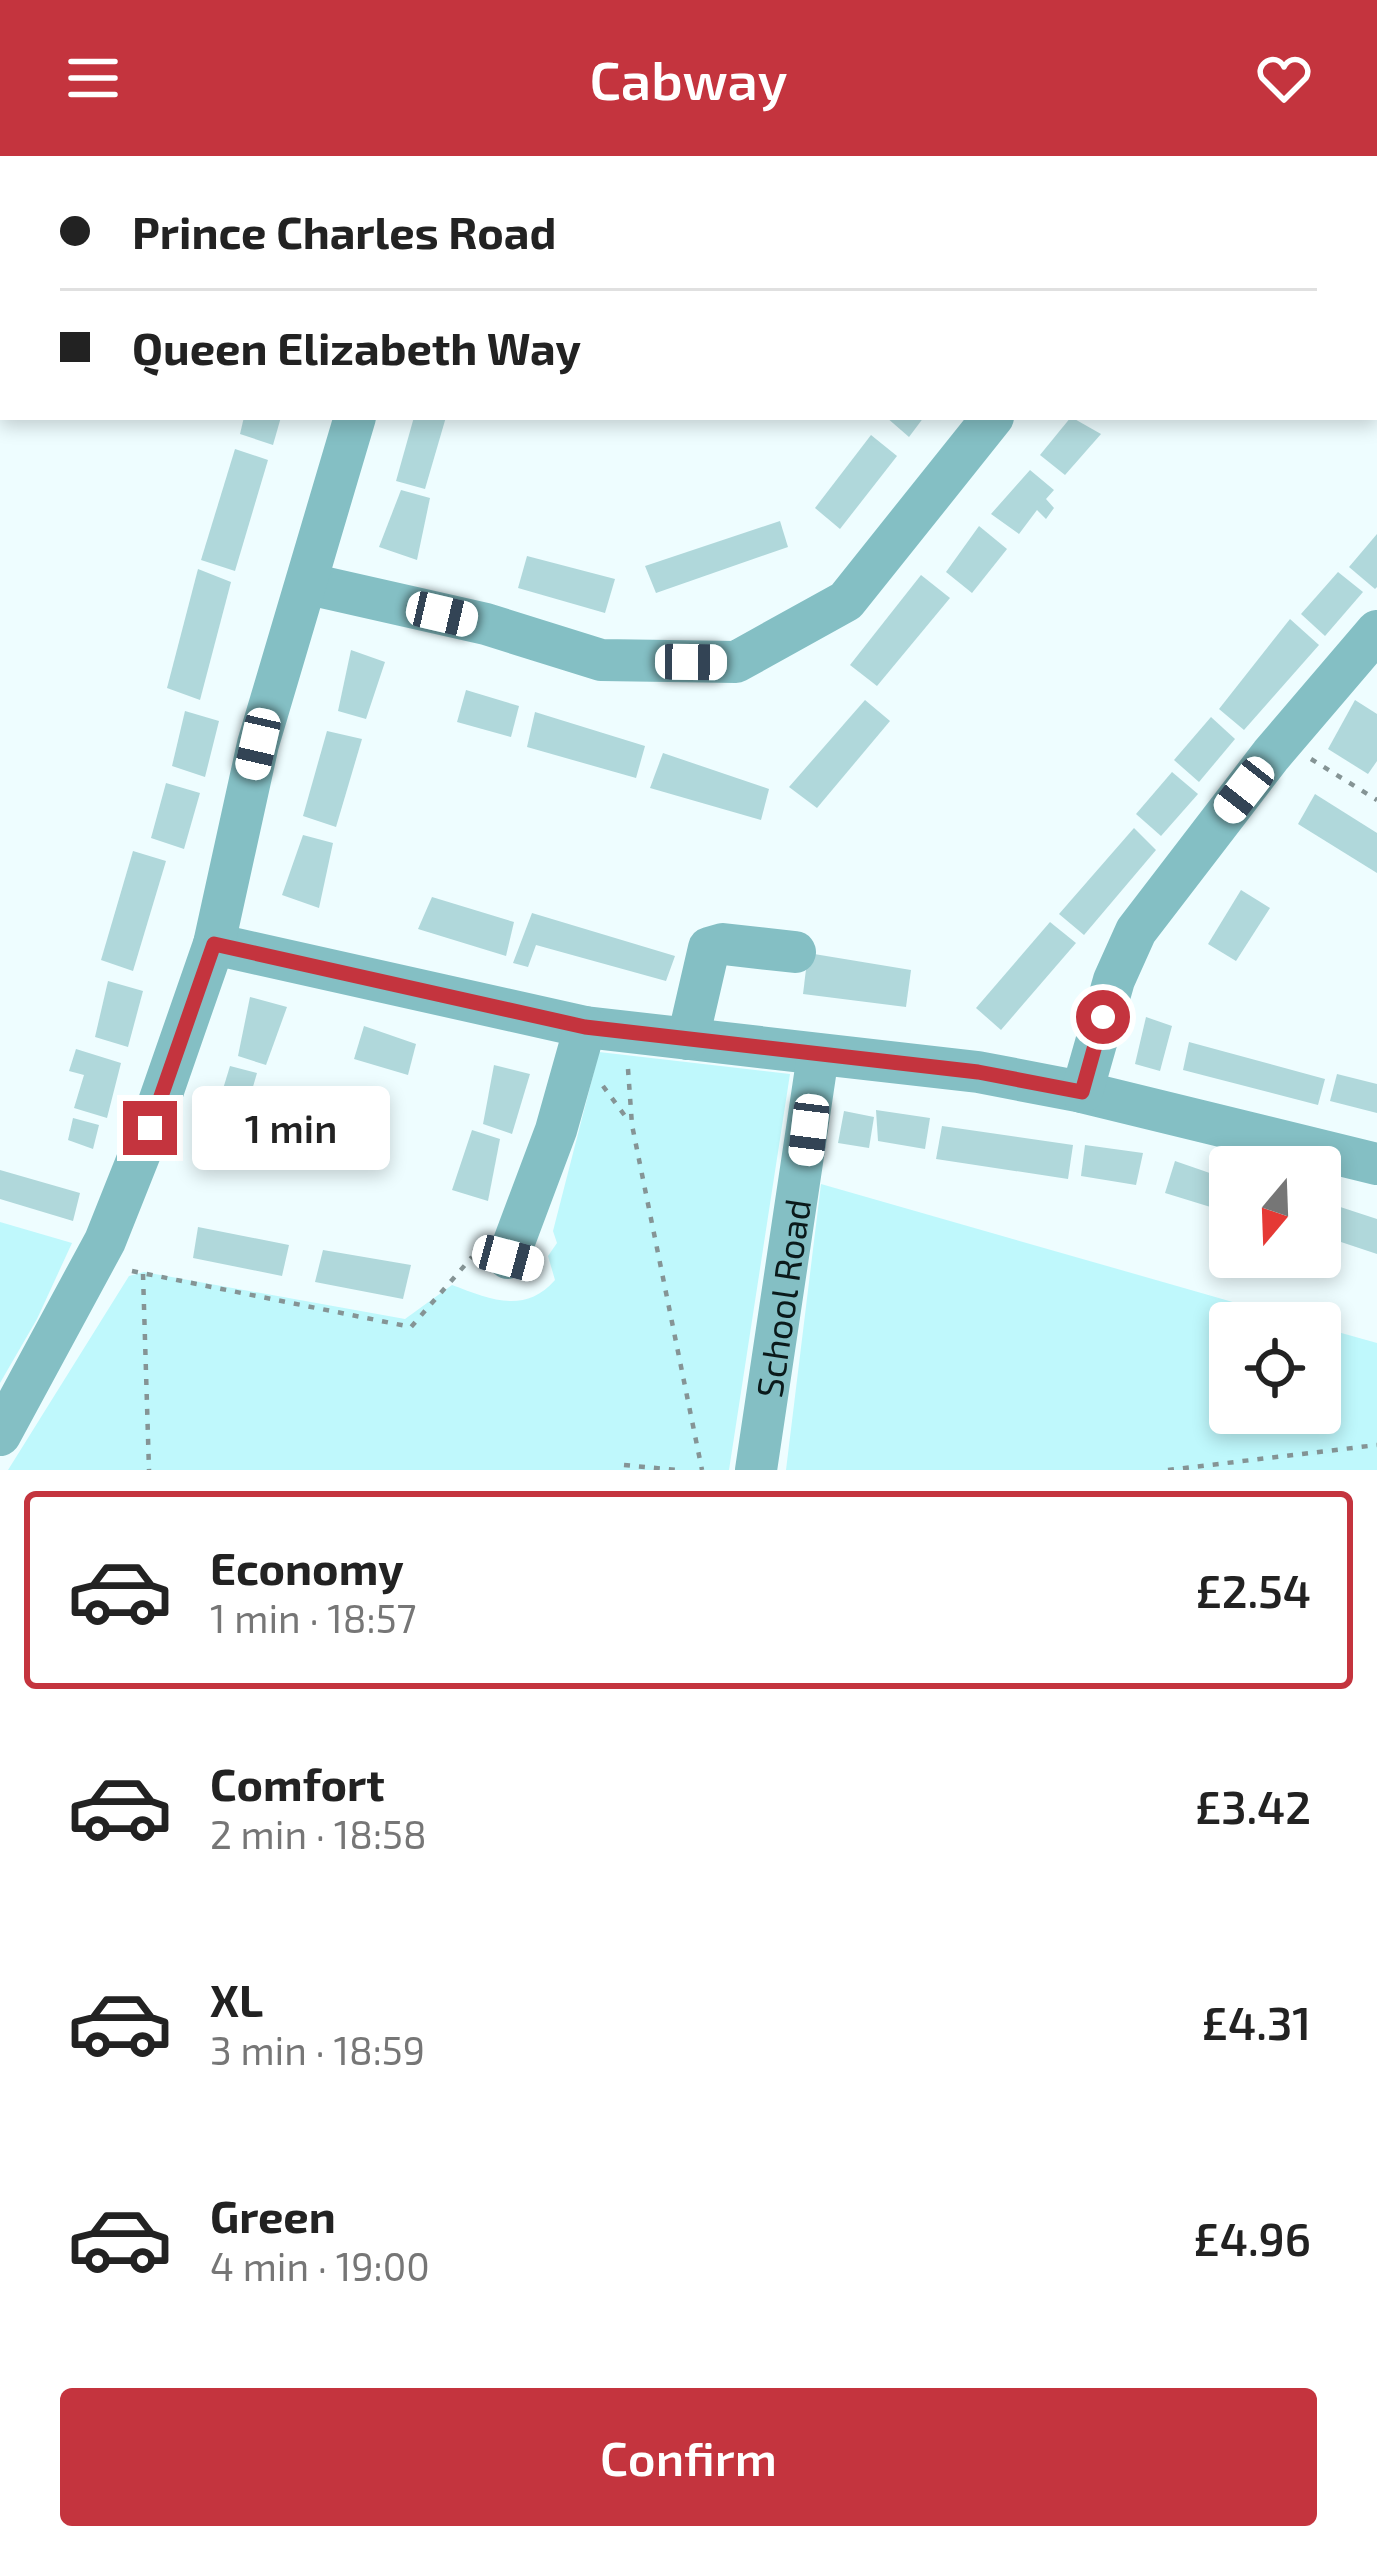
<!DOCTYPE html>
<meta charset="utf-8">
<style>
:root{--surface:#fff;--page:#f6f6f6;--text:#222;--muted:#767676;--line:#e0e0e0;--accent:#c4343e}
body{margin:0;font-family:"Exo 2",sans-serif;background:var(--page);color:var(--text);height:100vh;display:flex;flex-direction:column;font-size:45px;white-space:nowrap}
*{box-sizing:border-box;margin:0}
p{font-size:39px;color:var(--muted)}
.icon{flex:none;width:66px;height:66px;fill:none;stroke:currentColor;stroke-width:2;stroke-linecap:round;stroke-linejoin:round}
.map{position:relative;height:1314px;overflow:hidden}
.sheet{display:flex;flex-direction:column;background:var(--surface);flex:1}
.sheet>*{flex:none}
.hud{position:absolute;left:0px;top:0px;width:1377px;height:264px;box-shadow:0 6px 18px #0003;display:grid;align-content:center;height:264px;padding:0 60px;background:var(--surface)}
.needle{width:78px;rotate:199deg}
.controls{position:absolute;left:1209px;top:990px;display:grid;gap:24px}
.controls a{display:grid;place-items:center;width:132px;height:132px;border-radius:12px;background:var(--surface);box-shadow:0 6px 18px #0003;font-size:60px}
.end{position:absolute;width:54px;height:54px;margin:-27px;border:15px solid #c4343e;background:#fff;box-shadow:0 0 0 6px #fff}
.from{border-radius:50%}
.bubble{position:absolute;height:84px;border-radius:12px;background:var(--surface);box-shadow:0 6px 18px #0003;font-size:39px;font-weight:600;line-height:84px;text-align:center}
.car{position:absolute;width:36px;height:72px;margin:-36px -18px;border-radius:15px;box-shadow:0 0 9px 3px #0007;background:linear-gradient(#fff 24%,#345 0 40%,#fff 0 76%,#345 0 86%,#fff 0)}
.hud b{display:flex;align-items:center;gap:42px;height:114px;font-size:45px}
.hud b+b{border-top:3px solid var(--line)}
.hud i{width:30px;height:30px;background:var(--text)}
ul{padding:21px 0 0;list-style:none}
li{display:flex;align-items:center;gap:36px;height:198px;margin:0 24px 18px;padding:0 36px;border:6px solid transparent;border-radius:12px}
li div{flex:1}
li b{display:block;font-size:45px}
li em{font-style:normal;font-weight:600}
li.current{border-color:var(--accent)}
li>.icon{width:108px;height:108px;stroke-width:1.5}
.cta{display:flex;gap:24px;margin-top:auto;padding:24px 60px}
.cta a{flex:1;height:138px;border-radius:12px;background:var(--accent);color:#fff;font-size:48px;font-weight:600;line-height:138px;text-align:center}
header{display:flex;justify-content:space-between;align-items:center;height:156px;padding:0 60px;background:var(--accent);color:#fff;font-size:54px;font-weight:600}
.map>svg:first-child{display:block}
.green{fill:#bff8fc}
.building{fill:#b0d8db}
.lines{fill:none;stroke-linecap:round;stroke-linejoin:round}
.path{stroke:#859495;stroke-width:4.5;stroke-dasharray:6 9;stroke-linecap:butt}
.minor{stroke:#84bfc4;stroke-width:42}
.route{stroke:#c4343e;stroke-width:15}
.labels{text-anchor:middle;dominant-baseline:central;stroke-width:10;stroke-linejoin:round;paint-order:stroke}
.street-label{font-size:36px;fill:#0b1a1b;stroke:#eefdff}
</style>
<header><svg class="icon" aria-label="menu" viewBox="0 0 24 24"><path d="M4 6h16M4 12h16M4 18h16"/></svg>Cabway<svg class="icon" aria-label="heart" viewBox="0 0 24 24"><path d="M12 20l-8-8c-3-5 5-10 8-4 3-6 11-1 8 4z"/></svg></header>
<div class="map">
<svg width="1377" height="1314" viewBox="0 0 1377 1314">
<rect width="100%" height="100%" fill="#eefdff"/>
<g class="green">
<path d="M599 896 790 918 729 1314H8L129 1120 144 1116 405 1163 452 1129C490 1143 524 1159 555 1124L548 1100 557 1087 553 1075Z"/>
<path d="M821 1028 1306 1167H1230V1257H1320V1171L1377 1187V1314H786Z"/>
<path d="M0 1066 72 1087 37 1163 0 1227Z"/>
</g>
<g class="building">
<path d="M244 261H281L273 289 240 278Z"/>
<path d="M414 261H446L425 333 396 325Z"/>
<path d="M886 261H924L909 281Z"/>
<path d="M1071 261 1101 278 1065 319 1040 299Z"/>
<path d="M871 279 897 300 840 373 815 352Z"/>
<path d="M235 293 268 304 235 415 201 404Z"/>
<path d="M1030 314 1054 334 1046 343 1054 352 1046 363 1037 354 1019 378 991 358Z"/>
<path d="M401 334 430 342 417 404 379 391Z"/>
<path d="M780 365 788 391 656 437 645 410Z"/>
<path d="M979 370 1007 393 972 437 946 416Z"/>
<path d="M1377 378V431L1375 433 1349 411Z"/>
<path d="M527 400 615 423 605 457 518 432Z"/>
<path d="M198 413 231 426 200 544 167 532Z"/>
<path d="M1338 416 1363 436 1325 480 1301 458Z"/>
<path d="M921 419 950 442 877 530 850 509Z"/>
<path d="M1290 463 1319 489 1244 574 1219 553Z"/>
<path d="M351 494 385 506 366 563 338 555Z"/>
<path d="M466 534 519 550 511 581 457 566Z"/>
<path d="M865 544 890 565 817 652 789 631Z"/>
<path d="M1355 544 1377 558V605L1368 618 1328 593Z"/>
<path d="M185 555 219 565 205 621 172 610Z"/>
<path d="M535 556 645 590 636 622 527 591Z"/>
<path d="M1211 561 1235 583 1199 626 1174 604Z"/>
<path d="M327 575 362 583 336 671 303 660Z"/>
<path d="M663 597 769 633 761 664 650 632Z"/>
<path d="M1172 616 1198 638 1161 680 1136 658Z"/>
<path d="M166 627 200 637 184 693 151 682Z"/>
<path d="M1315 638 1377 677V717L1298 668Z"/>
<path d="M1134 672 1156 694 1084 779 1059 758Z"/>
<path d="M303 679 333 687 319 752 282 739Z"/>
<path d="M133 695 166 705 133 815 101 804Z"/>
<path d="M1241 734 1270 752 1236 805 1208 788Z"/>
<path d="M432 741 514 766 506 800 418 773Z"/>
<path d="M532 757 675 800 666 825 536 789 528 811 513 807Z"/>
<path d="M1050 766 1076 787 1001 874 976 852Z"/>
<path d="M808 797 911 814 906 851 803 838Z"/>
<path d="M108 825 143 835 128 891 95 881Z"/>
<path d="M250 841 287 851 266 909 238 900Z"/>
<path d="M1146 861 1172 870 1160 915 1135 908Z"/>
<path d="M364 870 416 888 408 919 354 903Z"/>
<path d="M1189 886 1325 923 1318 949 1183 914Z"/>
<path d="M76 893 121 907 107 962 74 952 84 919 69 915Z"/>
<path d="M494 909 530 918 512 978 483 968Z"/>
<path d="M230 910 257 917 239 978 212 969Z"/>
<path d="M1337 918 1377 928V957L1330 945Z"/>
<path d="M876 954 930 962 925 993 878 985Z"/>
<path d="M844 955 874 961 869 992 838 987Z"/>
<path d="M73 962 99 969 93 993 68 984Z"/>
<path d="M942 970 1073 989 1068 1023 936 1003Z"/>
<path d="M472 974 500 983 488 1045 452 1034Z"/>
<path d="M1085 989 1143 997 1136 1029 1081 1020Z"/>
<path d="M1175 1005 1230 1024V1057L1165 1037Z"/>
<path d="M0 1014 80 1037 73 1065 0 1043Z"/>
<path d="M1325 1046 1377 1063V1098L1320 1079Z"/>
<path d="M198 1071 289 1089 282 1120 193 1102Z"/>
<path d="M323 1094 411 1109 403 1143 315 1126Z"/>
</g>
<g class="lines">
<g class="path">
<path d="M1311 603 1377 644"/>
<path d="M628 913 632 969 702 1314"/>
<path d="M603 930 628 964"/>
<path d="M132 1115 411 1171 472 1101"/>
<path d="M143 1118 149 1314"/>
<path d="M624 1309 677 1314"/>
<path d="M1168 1314 1377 1289"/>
</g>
<g class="minor">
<path d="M1294 0 1299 3"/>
<path d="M442 3 443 0"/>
<path d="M1182 3 1184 0"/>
<path d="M1374 53 1377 55"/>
<path d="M309 428 486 468 601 504 736 506 846 445 993 261"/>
<path d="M214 788 585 871 978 916 1082 936 1377 1008"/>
<path d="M688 883 709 792 723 788 795 796"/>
<path d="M1082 936 1114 824 1136 775 1271 599 1377 475"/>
<path d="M508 1102 556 974 585 871"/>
<path d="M0 1279 105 1085 150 972 214 788 258 588 355 261"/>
<path id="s1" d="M756 1314 818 899"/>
</g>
</g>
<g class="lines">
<path class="route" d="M150 972 214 788 585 871 978 916 1082 936 1103 861"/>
</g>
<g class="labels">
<g class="street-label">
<text stroke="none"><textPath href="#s1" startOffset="174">School Road</textPath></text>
</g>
</g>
</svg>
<div class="controls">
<a><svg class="needle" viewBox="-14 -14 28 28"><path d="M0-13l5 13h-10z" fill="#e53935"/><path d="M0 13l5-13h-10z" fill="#767676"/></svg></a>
<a><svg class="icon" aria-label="locate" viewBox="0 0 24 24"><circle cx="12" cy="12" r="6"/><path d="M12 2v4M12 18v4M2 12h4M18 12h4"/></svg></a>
</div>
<i class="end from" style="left:1103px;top:861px"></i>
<i class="end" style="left:150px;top:972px"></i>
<div class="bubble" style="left:192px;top:930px;width:198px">1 min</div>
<i class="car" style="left:442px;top:458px;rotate:103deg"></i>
<i class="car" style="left:691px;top:506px;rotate:91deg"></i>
<i class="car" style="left:258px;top:588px;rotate:193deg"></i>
<i class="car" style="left:1244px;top:634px;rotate:218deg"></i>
<i class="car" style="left:809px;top:974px;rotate:187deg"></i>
<i class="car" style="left:508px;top:1102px;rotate:105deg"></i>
<div class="hud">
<b><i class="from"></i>Prince Charles Road</b>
<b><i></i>Queen Elizabeth Way</b>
</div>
</div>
<section class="sheet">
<ul>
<li class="current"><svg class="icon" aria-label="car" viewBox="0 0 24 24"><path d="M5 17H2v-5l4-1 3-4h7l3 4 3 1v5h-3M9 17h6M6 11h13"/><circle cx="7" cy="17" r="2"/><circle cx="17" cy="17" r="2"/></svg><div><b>Economy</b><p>1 min · 18:57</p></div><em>£2.54</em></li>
<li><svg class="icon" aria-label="car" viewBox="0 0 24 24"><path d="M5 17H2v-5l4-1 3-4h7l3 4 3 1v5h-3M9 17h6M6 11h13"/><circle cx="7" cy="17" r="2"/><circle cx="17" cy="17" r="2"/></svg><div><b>Comfort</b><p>2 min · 18:58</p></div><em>£3.42</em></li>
<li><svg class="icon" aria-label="car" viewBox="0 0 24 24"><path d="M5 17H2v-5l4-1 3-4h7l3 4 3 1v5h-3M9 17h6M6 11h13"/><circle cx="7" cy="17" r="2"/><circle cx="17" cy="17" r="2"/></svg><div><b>XL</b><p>3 min · 18:59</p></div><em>£4.31</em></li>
<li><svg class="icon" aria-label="car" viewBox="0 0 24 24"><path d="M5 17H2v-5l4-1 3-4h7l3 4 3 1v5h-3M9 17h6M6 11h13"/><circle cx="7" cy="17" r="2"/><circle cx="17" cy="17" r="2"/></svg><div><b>Green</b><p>4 min · 19:00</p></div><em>£4.96</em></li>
</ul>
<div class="cta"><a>Confirm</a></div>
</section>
